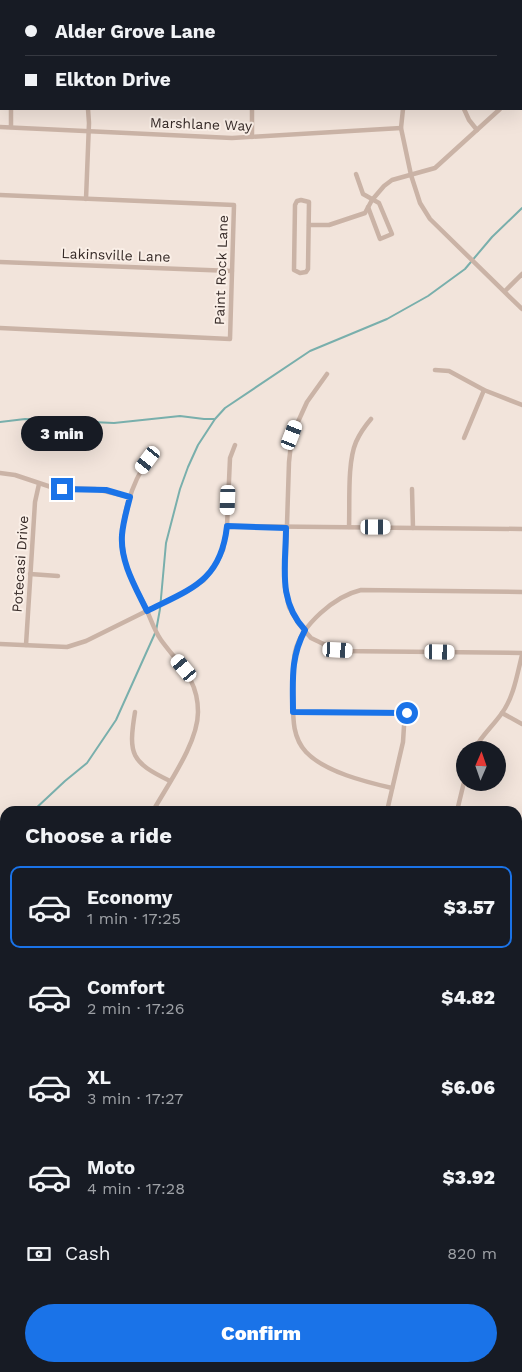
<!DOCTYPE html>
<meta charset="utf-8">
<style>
:root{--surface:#171b24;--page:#242831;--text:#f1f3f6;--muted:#9ea1a6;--line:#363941;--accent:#1a73e8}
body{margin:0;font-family:"Work Sans",sans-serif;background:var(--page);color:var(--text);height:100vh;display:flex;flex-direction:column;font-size:19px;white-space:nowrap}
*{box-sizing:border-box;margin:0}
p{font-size:16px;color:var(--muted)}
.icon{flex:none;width:28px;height:28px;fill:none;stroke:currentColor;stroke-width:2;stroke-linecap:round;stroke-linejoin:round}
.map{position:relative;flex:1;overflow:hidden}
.sheet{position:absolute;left:0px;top:806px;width:522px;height:566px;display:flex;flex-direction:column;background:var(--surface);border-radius:15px 15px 0 0;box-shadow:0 5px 20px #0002}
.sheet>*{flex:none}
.guide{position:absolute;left:0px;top:0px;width:522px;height:110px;box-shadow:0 5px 20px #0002;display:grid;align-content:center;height:110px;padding:0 25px;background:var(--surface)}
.needle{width:32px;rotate:2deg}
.tools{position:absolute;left:456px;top:741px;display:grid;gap:10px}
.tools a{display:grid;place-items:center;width:50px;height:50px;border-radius:50%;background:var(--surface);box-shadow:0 5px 20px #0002;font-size:25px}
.end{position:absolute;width:22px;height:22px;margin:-11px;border:6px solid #1a73e8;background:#fff;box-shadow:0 0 0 2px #fff}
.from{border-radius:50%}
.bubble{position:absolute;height:35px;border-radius:18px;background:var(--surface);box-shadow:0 5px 20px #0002;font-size:16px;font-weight:800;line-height:35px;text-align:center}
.car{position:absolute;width:15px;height:30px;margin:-15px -8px;border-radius:6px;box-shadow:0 0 4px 1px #0007;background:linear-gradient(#fff 24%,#345 0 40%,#fff 0 76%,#345 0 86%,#fff 0)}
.guide b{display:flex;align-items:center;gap:18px;height:48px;font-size:19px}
.guide b+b{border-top:1px solid var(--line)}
.guide i{width:12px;height:12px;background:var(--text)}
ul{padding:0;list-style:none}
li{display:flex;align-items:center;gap:15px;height:82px;margin:0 10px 8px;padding:0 15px;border:2px solid transparent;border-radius:10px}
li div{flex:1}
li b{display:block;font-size:19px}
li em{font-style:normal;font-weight:800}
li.on{border-color:var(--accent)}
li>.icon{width:45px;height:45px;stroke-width:1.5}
h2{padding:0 25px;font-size:22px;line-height:60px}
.pay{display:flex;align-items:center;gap:12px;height:55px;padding:0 25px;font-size:19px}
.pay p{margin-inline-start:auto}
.button{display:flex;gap:10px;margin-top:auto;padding:10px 25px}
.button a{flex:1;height:58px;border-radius:30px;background:var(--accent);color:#fff;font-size:20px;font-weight:800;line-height:58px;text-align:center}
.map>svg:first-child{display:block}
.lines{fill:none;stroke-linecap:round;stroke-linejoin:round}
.stream{stroke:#79afac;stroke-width:2}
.minor{stroke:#cab3a6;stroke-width:4.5}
.tertiary{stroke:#cab3a6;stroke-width:5.5}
.route{stroke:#1a73e8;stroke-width:6}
.labels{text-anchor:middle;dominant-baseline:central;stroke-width:4;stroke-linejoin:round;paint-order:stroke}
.street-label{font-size:14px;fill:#362a27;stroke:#faefe7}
</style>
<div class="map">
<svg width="522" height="1372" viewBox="0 0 522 1372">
<rect width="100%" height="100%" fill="#f2e4db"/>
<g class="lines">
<g class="stream">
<path d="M0 422 25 419 114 423 180 416 204 419H214"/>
<path d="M33 811 65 781 87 763 116 720 156 631 160 609 166 543 180 489 188 467 198 445 215 419 225 408 310 351 387 319 428 296 465 269 492 237 522 208"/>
<path d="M0 843 5 838"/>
<path d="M513 1368 522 1371"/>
</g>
<g class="minor">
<path d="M49 0 50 1"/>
<path d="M143 0V1"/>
<path d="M271 0 273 1"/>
<path d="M81 1 83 0"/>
<path d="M244 1 245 0"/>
<path d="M316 1V0"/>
<path d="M419 1V0"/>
<path d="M478 1V0"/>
<path d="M521 89H522"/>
<path d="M403 109 401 128 411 175 420 203 430 219 522 309"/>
<path d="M464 109 469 120 477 130"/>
<path d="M0 127 232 138 401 128"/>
<path d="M11 127V109"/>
<path d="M252 137V109"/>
<path d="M356 174 363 194 379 203 392 234 380 239 368 207"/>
<path d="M0 195 234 205 230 339 0 328"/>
<path d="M86 199 89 123 88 109"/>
<path d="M301 200 309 202 308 269 306 272 300 273 294 270 295 205 297 201Z"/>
<path d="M309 225H329L365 213 372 200 384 186 392 180 435 168 500 109"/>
<path d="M0 262 232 271"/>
<path d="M505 291 522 274"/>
<path d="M435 370 449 371 484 390 522 405"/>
<path d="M327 374 307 402 292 435 289 462 285 587 289 607 299 624 311 638 338 651 522 653"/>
<path d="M464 438 484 390"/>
<path d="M148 460C132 482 119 522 123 549 125 569 136 588 145 606 150 617 154 630 161 640 179 665 198 678 198 712 198 743 168 784 153 811"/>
<path d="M0 473 15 475 54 488 95 489 130 497"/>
<path d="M412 489 413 528"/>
<path d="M227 526 522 529"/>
<path d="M349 527C350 503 347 463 356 442 360 433 365 426 371 419"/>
<path d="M30 574 58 576"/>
<path d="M0 644 67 647 86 641 187 591 204 580 216 564 223 550 227 526 230 458 235 445"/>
<path d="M26 645 35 502 39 484"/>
<path d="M135 712C128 755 131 762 170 781"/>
<path d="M293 712 407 713 404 726 403 742 387 811"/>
<path d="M502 713 522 724"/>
<path d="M474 750C481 736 493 726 502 713 514 696 517 675 522 655"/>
<path d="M392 788C366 782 325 772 306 752 293 738 293 720 293 702 293 686 292 668 295 652 301 625 335 596 361 590L522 592"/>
<path d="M457 811 465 778"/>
<path d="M0 929 3 916"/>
<path d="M0 1071 5 1085"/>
<path d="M0 1234 5 1235"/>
<path d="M0 1301H5"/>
<path d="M0 1369 29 1371"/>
<path d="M205 1372V1368"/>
</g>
<g class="tertiary">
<path d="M0 915 5 916"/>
<path d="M518 1106H522"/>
</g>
</g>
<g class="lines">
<path class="route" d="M62 489 106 490 130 497C127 509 123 522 122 535 120 562 136 588 147 611 191 589 221 581 227 526L286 528C286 565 277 600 305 630 290 658 293 682 293 712L407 713"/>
</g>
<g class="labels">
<g class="street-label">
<text transform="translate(201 124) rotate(2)">Marshlane Way</text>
<text transform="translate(116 255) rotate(2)">Lakinsville Lane</text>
<text transform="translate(221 270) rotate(-88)">Paint Rock Lane</text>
<text transform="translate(20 564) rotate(-86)">Potecasi Drive</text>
</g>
</g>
</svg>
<div class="tools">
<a><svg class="needle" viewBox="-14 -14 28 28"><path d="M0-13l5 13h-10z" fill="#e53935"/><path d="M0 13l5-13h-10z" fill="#9ea1a6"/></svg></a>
</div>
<i class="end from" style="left:407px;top:713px"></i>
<i class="end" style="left:62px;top:489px"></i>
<div class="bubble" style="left:21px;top:416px;width:82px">3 min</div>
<i class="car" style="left:292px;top:435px;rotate:21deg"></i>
<i class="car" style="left:148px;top:460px;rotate:217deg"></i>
<i class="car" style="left:228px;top:500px;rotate:182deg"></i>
<i class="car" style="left:376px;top:527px;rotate:90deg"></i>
<i class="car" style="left:338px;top:650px;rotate:93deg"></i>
<i class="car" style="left:440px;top:652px;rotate:91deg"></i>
<i class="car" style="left:184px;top:668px;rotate:320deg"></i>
<div class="guide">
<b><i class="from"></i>Alder Grove Lane</b>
<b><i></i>Elkton Drive</b>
</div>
<section class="sheet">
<h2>Choose a ride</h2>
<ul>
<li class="on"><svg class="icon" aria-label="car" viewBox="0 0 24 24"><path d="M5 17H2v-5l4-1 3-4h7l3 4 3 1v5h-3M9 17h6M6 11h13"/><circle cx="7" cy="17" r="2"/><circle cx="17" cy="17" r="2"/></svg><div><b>Economy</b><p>1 min · 17:25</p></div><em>$3.57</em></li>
<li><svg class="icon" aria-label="car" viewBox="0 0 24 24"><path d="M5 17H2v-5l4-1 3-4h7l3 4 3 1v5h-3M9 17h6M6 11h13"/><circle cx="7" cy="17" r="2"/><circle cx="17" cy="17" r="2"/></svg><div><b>Comfort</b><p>2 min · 17:26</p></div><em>$4.82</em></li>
<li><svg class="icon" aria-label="car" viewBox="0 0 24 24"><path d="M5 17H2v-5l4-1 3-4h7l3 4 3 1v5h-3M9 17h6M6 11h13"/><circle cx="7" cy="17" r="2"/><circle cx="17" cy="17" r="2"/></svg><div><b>XL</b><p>3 min · 17:27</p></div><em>$6.06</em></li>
<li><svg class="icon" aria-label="car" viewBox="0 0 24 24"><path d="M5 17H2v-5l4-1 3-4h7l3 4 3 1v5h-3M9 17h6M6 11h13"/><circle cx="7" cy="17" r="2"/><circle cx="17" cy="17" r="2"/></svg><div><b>Moto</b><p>4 min · 17:28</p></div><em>$3.92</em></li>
</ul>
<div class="pay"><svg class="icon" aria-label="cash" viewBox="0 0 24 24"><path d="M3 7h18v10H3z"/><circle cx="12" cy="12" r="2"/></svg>Cash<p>820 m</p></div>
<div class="button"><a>Confirm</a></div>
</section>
</div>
